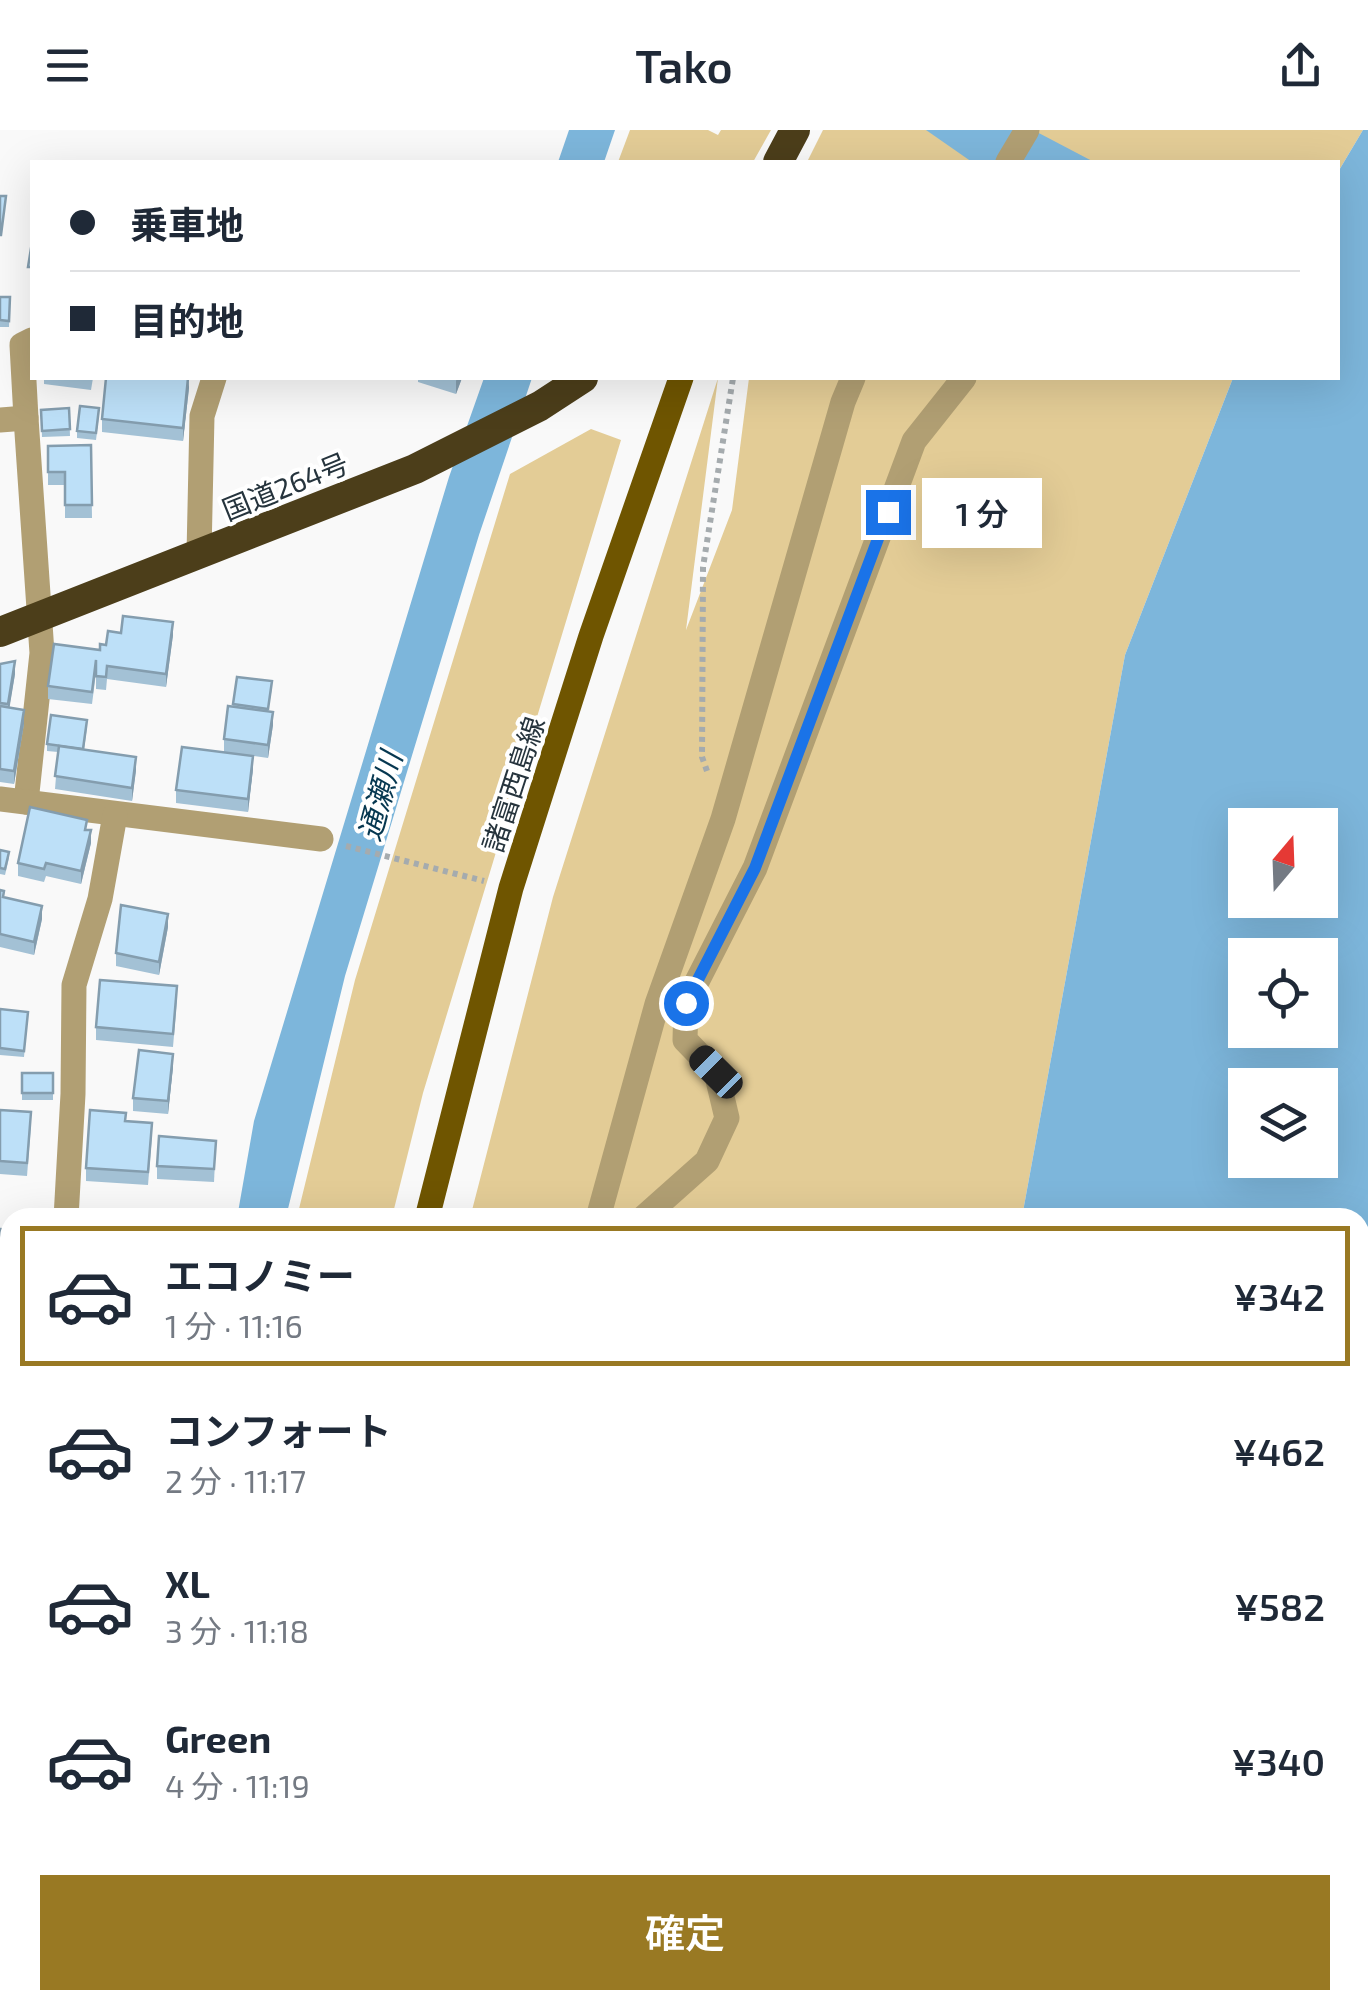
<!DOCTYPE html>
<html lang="ja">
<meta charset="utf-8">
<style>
:root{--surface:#fff;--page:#f6f6f7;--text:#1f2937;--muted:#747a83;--line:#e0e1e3;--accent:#997923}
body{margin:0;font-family:"Exo 2","Noto Sans JP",sans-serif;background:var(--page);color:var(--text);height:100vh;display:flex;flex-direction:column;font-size:38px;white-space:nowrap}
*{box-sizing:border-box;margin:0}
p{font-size:32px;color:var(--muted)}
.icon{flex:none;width:55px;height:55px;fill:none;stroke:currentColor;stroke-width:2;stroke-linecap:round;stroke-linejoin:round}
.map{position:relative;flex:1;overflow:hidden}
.drawer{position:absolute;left:0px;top:1078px;width:1370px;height:802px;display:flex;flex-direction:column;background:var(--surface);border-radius:30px 30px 0 0;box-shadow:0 10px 40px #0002}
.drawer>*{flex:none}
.hud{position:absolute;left:30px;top:30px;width:1310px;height:220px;border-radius:0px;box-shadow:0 10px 40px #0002;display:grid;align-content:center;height:220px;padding:0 40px;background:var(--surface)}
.needle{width:65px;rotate:19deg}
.tools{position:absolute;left:1228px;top:678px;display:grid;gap:20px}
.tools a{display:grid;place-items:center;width:110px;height:110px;border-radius:0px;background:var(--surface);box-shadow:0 10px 40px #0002;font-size:50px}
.end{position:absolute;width:45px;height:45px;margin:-22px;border:12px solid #1a73e8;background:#fff;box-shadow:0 0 0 5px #fff}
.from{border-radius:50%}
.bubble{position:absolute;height:70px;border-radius:0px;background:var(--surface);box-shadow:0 10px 40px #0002;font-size:32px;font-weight:600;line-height:70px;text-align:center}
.car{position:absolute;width:30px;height:60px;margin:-30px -15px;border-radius:12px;box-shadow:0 0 8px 2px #0007;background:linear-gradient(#222 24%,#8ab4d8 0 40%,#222 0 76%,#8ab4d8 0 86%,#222 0)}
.hud b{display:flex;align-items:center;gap:35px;height:95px;font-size:38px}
.hud b+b{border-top:2px solid var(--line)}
.hud i{width:25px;height:25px;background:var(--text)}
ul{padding:18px 0 0;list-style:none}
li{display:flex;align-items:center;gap:30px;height:140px;margin:0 20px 15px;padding:0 20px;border:5px solid transparent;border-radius:0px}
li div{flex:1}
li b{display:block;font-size:38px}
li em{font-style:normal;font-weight:600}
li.on{border-color:var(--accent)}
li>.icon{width:90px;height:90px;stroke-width:1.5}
.action{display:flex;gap:20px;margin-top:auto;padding:20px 40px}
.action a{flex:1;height:115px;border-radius:0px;background:var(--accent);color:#fff;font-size:40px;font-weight:600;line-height:115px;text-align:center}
header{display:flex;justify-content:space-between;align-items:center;height:130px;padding:0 40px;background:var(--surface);font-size:45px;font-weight:600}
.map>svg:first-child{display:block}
.green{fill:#e3cc96}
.water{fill:#7db6db;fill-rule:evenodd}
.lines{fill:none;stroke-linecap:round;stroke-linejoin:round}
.path{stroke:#a5abae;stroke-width:6;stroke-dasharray:5 5;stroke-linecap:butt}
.minor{stroke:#b19f73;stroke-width:25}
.major{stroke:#6f5500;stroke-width:25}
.highway{stroke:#4c3e1a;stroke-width:30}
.wall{fill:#a3c1d5}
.shaded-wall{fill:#849dae}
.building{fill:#bde0f8;stroke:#849dae;stroke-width:2.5}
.route{stroke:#1a73e8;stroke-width:12}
.labels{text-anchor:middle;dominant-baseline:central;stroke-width:8;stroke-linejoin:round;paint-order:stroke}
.street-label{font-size:28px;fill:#26343d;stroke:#fff}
.water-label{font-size:30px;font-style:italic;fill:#063750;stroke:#fff}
</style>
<header><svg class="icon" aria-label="menu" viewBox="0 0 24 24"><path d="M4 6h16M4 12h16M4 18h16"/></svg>Tako<svg class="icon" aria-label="share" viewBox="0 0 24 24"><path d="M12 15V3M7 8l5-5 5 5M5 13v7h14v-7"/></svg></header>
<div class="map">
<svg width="1368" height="1879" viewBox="0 0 1368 1879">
<rect width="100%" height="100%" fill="#f9f9f9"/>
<g class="green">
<path d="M630 0H708L718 5 721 0H771L753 32H618Z"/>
<path d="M823 0H1363L1338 42V32H807Z"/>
<path d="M718 248 686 500 732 380 749 248H1233L1125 525 1022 1087 470 1088 553 767Z"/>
<path d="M591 299 621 310 423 963 392 1087H297L355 850 510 344Z"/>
<path d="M371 1870H966V1879H370Z"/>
</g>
<g class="water">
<path d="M569 0H615L604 32H558Z"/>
<path d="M926 0H1033L1094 32H972Z"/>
<path d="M1363 0H1368V1879H966V1870H1360V1088L1022 1087 1125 525 1233 248H1338V42ZM1320 695V770H1245V695ZM1245 825H1320V900H1245ZM1320 955V1030H1245V955Z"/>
<path d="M484 248H532L479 405 345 846 286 1087 237 1088 254 991 449 347Z"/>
</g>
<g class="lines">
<g class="path">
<path d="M707 641 702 627 703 437 733 248"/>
<path d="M346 716 484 751"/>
<path d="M370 1870V1879"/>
</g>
<g class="minor">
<path d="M1008 32 1027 0"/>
<path d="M26 288 22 215 32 210"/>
<path d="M0 290 26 288 42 523 26 672"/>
<path d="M199 424 202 286 214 248"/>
<path d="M0 669 321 709"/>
<path d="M66 1088 73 964 74 855 100 769 115 685"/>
<path d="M598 1088 657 874 723 689 843 272 853 248"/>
<path d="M643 1088 707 1031 727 988 716 942 685 910 686 873 755 738 914 311 964 248"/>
<path d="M551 1870V1879"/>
<path d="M448 1879 449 1870"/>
</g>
<g class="major">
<path d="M427 1088 511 758 591 506 681 248"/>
<path d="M285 1879 286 1870"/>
</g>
<g class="highway">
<path d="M778 32 795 0"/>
<path d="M0 502 415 339 540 276 583 248"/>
</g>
</g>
<g class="wall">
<path d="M0 167H10L9 197H0Z"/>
<path d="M44 248H93L91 260 44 254Z"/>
<path d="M418 248H462L456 264 418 252Z"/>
<path d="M189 258 183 311 102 302V289Z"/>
<path d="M69 278 70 306 42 307 41 280Z"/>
<path d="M99 285 96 310 77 308V301Z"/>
<path d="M91 315 92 388H65V355H48V316Z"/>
<path d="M173 505 166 557 107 549 106 560 96 559V543L92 574 48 569V556L106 515Z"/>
<path d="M0 534 15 544 9 578 24 594 14 654 0 652Z"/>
<path d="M272 558 268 581 273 595 268 628 224 622V609L233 574Z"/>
<path d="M87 597 84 620 136 640 132 671 55 659 58 622 47 621V614Z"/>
<path d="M253 639 248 682 176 673V660Z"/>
<path d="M87 700 91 713 81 754 46 746 44 752 18 746V733Z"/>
<path d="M0 720 9 728 5 745 0 744Z"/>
<path d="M0 760 4 767 42 789 34 825 0 817Z"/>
<path d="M168 797 159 845 116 836V823Z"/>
<path d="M177 869 173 917 96 910V897Z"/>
<path d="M0 879 28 882 24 927 0 925Z"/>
<path d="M173 937 168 984 133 981V968Z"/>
<rect x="22" y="943" width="31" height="27"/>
<path d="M0 980 31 995 27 1046 0 1044Z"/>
<path d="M126 991 152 1006 148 1055 86 1051V1038Z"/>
<path d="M216 1011 214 1052 157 1049V1036Z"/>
<path d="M0 1099 10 1100V1180L0 1179Z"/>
</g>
<g class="shaded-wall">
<path d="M189 248V258L183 311V298Z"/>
<path d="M457 248H462L456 264V251Z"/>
<path d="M173 492V505L166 557V544Z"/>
<path d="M15 531V544L8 587V574Z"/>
<path d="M24 580V594L14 654V641Z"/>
<path d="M273 582V595L268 628V615Z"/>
<path d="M253 626V639L248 682V669Z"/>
<path d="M136 627V640L132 671V658Z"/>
<path d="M91 700V713L81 754V741Z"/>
<path d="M42 776V789L34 825V812Z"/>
<path d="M168 784V797L159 845V832Z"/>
<path d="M173 924V937L168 984V971Z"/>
</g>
<g class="building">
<path d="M0 66H6L1 105H0Z"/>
<path d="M32 112V137H28Z"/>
<path d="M0 167H10L9 191 0 190Z"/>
<path d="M106 248H188L183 298 102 289Z"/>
<path d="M80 276 99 278 96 303 77 301Z"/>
<path d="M69 278 70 299 42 301 41 280Z"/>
<path d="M91 315 92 375H65V342H48V316Z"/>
<path d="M123 486 173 492 166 544 107 536 106 547 96 546V530L92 562 48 556 54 514 100 520V514L106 515 108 501 121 503Z"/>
<path d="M15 531 8 574 0 573V534Z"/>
<path d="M237 547 272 551 268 579 233 574Z"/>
<path d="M0 576 24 580 14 641 0 639Z"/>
<path d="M228 576 273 582 268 615 224 609Z"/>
<path d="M51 585 87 590 83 619 47 614Z"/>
<path d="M59 616 136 627 132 658 55 646Z"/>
<path d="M182 617 253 626 248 669 176 660Z"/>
<path d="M30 677 87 690 85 700H91L81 741 46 733 44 739 18 733Z"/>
<path d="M0 720 9 722 5 739 0 738Z"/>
<path d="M0 760 4 761 3 767 42 776 34 812 0 804Z"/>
<path d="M121 775 168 784 159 832 116 823Z"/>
<path d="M100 850 177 856 173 904 96 897Z"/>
<path d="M0 879 28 882 24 921 0 918Z"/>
<path d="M139 920 173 924 168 971 133 968Z"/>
<rect x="22" y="943" width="31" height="20"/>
<path d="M0 980 31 982 27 1033 0 1031Z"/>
<path d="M90 980 126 983 125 991 152 993 148 1042 86 1038Z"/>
<path d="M159 1006 216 1011 214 1039 157 1036Z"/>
<path d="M0 1099 10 1100V1167L0 1166Z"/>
</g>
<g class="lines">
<path class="route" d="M686 873 755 738 888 382"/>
</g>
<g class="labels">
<g class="street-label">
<text transform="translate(285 356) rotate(-22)">国道264号</text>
<text transform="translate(513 654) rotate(-72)">諸富西島線</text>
</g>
<g class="water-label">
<text transform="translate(379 666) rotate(-75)">通瀬川</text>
</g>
</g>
</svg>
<div class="tools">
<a><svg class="needle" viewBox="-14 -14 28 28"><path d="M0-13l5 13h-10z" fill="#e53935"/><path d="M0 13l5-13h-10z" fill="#747a83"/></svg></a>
<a><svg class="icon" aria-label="locate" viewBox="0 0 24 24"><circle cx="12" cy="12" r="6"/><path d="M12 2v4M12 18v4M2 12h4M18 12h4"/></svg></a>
<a><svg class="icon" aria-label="layers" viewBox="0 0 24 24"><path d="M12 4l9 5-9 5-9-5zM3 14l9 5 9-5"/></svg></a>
</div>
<i class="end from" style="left:686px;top:873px"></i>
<i class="end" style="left:888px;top:382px"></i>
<div class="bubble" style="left:922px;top:348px;width:120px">1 分</div>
<i class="car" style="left:716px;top:942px;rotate:315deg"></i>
<div class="hud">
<b><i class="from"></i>乗車地</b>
<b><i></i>目的地</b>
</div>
<section class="drawer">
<ul>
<li class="on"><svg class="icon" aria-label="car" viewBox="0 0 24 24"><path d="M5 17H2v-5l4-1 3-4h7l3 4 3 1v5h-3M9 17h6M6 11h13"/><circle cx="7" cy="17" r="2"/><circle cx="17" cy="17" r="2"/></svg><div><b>エコノミー</b><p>1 分 · 11:16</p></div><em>¥342</em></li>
<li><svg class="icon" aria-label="car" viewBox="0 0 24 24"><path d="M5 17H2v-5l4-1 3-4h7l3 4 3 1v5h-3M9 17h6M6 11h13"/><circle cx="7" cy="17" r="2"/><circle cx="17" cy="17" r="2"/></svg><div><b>コンフォート</b><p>2 分 · 11:17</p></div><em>¥462</em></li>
<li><svg class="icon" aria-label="car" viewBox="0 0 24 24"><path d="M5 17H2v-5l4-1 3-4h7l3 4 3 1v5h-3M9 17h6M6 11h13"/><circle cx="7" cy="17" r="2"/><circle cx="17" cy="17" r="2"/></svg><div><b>XL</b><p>3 分 · 11:18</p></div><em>¥582</em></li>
<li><svg class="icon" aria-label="car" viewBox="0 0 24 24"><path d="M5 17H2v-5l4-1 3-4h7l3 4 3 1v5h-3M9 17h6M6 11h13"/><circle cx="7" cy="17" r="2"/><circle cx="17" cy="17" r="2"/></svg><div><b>Green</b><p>4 分 · 11:19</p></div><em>¥340</em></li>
</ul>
<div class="action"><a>確定</a></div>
</section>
</div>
